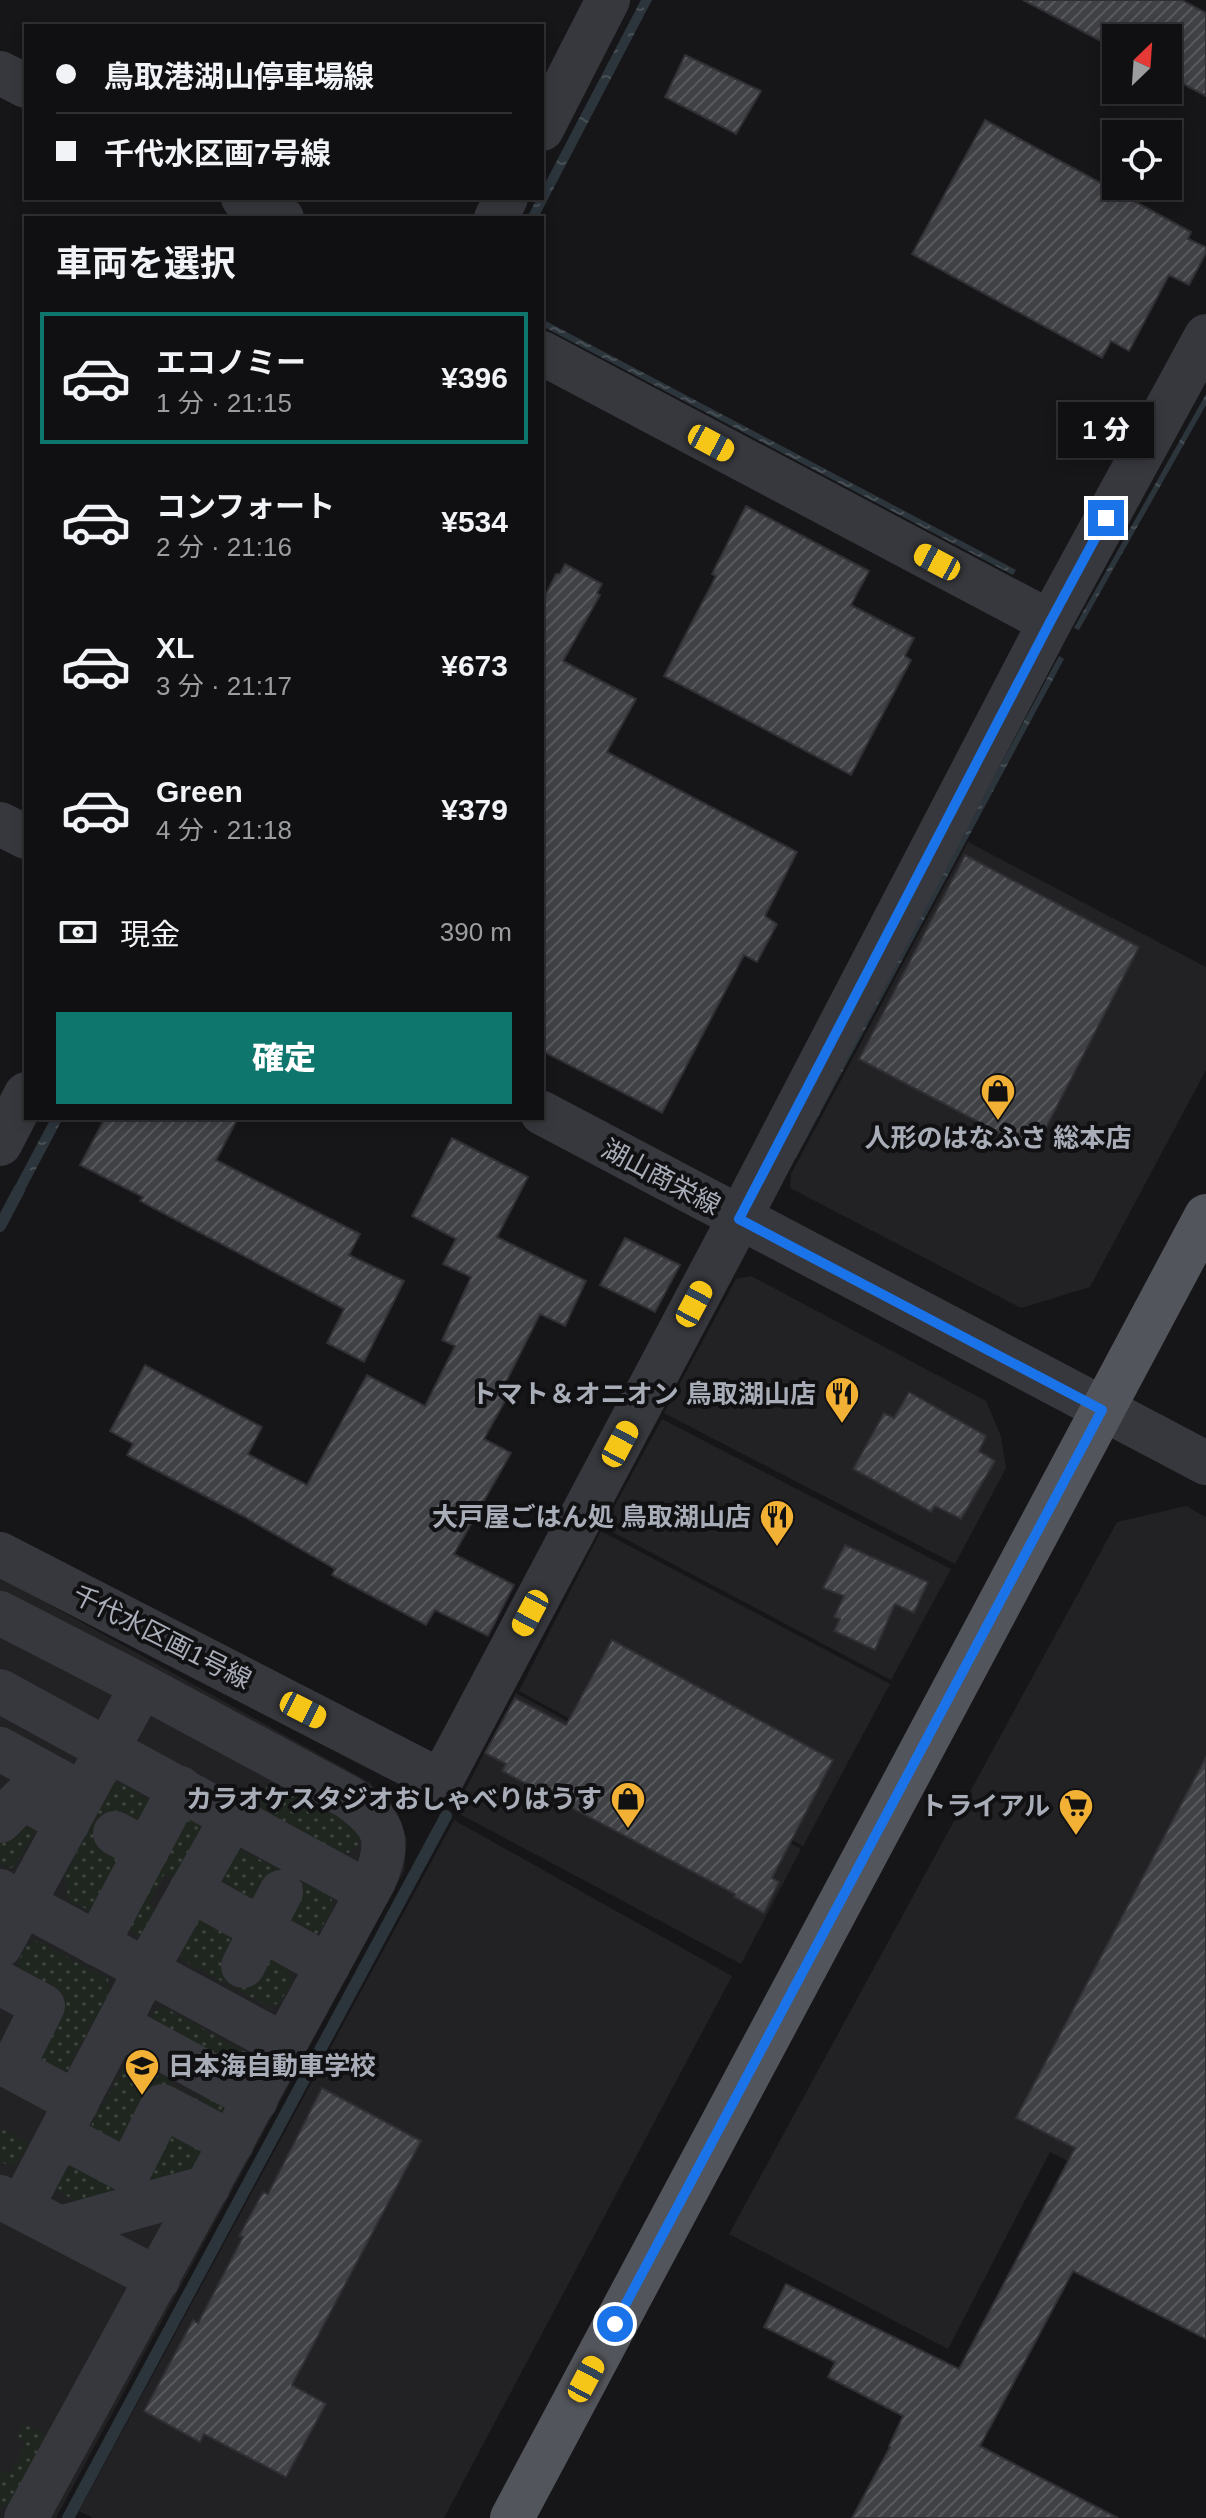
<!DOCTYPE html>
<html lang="ja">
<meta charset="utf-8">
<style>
:root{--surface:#101012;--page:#1e1e20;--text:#f1f3f6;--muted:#9c9d9f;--line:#303032;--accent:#0f766e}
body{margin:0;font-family:Arial,"Noto Sans JP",sans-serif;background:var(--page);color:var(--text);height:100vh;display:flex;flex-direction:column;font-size:30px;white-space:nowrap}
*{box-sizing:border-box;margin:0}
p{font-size:26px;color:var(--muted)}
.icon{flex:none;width:44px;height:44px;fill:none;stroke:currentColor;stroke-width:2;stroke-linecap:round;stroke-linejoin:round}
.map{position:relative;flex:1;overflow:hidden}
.side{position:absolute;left:24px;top:216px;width:520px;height:904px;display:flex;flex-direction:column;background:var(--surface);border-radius:0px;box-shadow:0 4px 12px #0003,0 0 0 2px var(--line)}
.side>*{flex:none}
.guide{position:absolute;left:24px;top:24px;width:520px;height:176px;border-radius:0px;box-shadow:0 4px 12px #0003,0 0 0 2px var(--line);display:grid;align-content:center;height:176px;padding:0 32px;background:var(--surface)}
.needle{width:52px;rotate:25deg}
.controls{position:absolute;left:1102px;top:24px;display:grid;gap:16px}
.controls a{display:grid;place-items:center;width:80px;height:80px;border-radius:0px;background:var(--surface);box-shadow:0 4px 12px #0003,0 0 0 2px var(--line);font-size:40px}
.end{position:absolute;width:36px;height:36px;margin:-18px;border:10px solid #1a73e8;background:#fff;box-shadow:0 0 0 4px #fff}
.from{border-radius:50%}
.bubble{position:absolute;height:56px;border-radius:0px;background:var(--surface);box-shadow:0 4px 12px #0003,0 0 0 2px var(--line);font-size:26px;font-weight:800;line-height:56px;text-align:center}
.car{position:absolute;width:24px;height:48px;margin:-24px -12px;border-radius:10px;box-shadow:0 0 6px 2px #0007;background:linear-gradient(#f5c518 24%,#345 0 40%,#f5c518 0 76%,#345 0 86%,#f5c518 0)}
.guide b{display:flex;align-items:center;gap:28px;height:76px;font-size:30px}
.guide b+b{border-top:2px solid var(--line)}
.guide i{width:20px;height:20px;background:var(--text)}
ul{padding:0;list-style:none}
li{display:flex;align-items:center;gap:24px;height:132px;margin:0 16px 12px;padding:0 16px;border:4px solid transparent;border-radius:0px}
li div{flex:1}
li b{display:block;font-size:30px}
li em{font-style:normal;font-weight:800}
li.current{border-color:var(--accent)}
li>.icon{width:72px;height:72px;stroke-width:1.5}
h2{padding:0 32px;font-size:36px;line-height:96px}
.pay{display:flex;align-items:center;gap:20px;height:88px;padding:0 32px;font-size:30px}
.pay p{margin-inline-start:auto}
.primary-button{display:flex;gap:16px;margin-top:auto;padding:16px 32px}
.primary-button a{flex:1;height:92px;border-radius:0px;background:var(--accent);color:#fff;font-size:32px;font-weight:800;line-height:92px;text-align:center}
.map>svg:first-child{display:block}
.built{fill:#222225}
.grass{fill:url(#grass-dots)}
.water{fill:url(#water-ripples)}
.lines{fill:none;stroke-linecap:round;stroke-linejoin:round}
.stream{stroke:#2c353c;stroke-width:12}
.building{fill:url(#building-hatch);stroke:#303034;stroke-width:2}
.minor{stroke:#37383d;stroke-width:44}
.major{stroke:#53555c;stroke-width:44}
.route{stroke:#1a73e8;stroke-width:10}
.labels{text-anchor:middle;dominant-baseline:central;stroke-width:8;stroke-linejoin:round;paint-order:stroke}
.poi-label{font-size:26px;font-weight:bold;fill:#a8adb8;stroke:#111113;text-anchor:end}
.street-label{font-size:26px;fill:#a8adb8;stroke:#111113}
</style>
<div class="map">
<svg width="1206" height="2518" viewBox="0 0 1206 2518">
<defs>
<pattern id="grass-dots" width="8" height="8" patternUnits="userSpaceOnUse" patternTransform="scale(2)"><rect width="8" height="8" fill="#1e261f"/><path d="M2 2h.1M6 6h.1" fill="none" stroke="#3c433d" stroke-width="1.8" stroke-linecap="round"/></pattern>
<pattern id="water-ripples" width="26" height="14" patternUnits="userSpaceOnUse" patternTransform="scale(2)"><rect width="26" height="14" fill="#2c353c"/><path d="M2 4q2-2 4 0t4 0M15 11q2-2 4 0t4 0" fill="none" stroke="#485056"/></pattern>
<pattern id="building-hatch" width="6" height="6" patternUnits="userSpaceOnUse" patternTransform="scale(2)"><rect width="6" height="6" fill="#404145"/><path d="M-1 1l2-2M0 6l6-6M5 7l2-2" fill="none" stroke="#595a5e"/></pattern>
</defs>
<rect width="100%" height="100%" fill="#161618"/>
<g class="built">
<path d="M968 842 1206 967V1070L1090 1287 1021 1308 790 1188 791 1174Z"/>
<path d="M751 1276 986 1401 1001 1436 1006 1468 955 1564 664 1413 736 1279Z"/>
<path d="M662 1419 951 1569 891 1680 603 1527Z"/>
<path d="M1186 1506 1206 1517V2230L1050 2152 948 2349 729 2234 1117 1522Z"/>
<path d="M601 1531 890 1684 803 1846 519 1691Z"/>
<path d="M0 1577 369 1782 394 1807 407 1839 404 1871 56 2518H0Z"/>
<path d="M516 1693 801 1849 741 1964 454 1811Z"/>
<path d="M454 1820 732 1976 444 2518H93L79 2511Z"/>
</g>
<g class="grass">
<path d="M115 1780 160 1805 102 1916 69 1901 64 1877Z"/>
<path d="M271 1782 356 1825 362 1833 358 1845 349 1853 338 1852 260 1809 261 1790Z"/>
<path d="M44 1815 15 1866 9 1869 0 1864V1829Z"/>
<path d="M182 1816 211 1831 185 1884 165 1873 149 1905 166 1915 143 1938 120 1925Z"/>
<path d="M236 1847 331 1897 333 1907 318 1934 305 1935 223 1888 221 1877Z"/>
<path d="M197 1916 286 1966 293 1982 279 2003 269 2007 183 1960 179 1949Z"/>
<path d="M37 1941 108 1978 110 1990 64 2077 34 2071 13 1972 26 1946Z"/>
<path d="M165 2008 246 2052 250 2063 245 2070 150 2022 154 2012Z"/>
<path d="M140 2055 176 2073 170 2084 201 2101 208 2088 229 2100 220 2119 170 2100 130 2152 88 2131 128 2059Z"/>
<path d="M167 2121 203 2149 187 2180 86 2207 55 2189 75 2152 131 2182Z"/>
<path d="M0 2128 29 2143 18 2163 9 2166 0 2161Z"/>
<path d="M24 2424 48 2436 14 2499 0 2509V2470L10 2475 26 2444 18 2436Z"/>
</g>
<g class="water">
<path d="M641 0H652L538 218H527L537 198H542V189Z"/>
<path d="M542 319 1016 570 1013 575 542 326Z"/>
<path d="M1206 394V405L1079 630 1074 628Z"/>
<path d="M1059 656 1064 659 796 1158 791 1154Z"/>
<path d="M51 1118H63L17 1205 7 1201Z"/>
</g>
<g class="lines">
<g class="stream">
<path d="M0 1226 19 1190"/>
<path d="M68 2518 446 1816"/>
</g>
</g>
<g class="building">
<path d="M1023 0H1182L1206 13V96L1168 76V38H1116V49Z"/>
<path d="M685 55 761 91 736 134 665 97Z"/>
<path d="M985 120 1191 232 1188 239 1206 247V253L1189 285 1169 275 1129 351 1111 341 1102 358 912 254Z"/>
<path d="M746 506 869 571 851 605 914 638 905 656 911 660 851 775 664 676 716 576 712 574Z"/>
<path d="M565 564 602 584 597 593 600 595 563 661 636 699 607 752 797 852 765 916 777 924 757 962 744 955 662 1113 542 1051V602L556 574H560Z"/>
<path d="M965 855 1139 947 1034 1151 859 1059Z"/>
<path d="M105 1118H238L216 1160 360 1234 349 1255 404 1281 364 1362 327 1343 344 1309 140 1201 143 1197 80 1165Z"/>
<path d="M452 1138 528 1177 497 1237 586 1281 565 1326 540 1314 503 1388 510 1392 484 1439 511 1453 454 1554 514 1585 488 1636 435 1610 426 1625 332 1575 335 1569 243 1516 127 1455 133 1444 110 1431 145 1365 262 1427 248 1454 307 1485 367 1375 425 1406 455 1346 442 1340 471 1277 443 1264 456 1239 412 1216Z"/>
<path d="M625 1238 680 1265 655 1312 600 1285Z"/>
<path d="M909 1392 986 1436 979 1451 995 1461 961 1519 935 1506 931 1512 853 1469 884 1413 894 1418Z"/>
<path d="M845 1545 928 1582 914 1613 895 1604 875 1650 834 1631 840 1619 834 1617 844 1596 823 1588Z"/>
<path d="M612 1640 833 1760 772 1878 779 1882 764 1913 734 1897 735 1894 502 1771 506 1764 485 1753 515 1698 566 1725Z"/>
<path d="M1206 1757V2339L1073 2271 980 2446 1118 2518H852L890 2447 889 2446 903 2416 828 2377 835 2362 764 2327 786 2284 959 2369 1075 2148 1016 2118Z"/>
<path d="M322 2088 421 2141 292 2385 326 2404 286 2477 204 2434 200 2442 144 2411 193 2320 198 2323 243 2237 239 2236 263 2192 268 2194Z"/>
</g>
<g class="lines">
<g class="minor">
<path d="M0 73 26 86"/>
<path d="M542 129 608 0"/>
<path d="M243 198 282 218"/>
<path d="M496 218 506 198"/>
<path d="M542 353 1050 622"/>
<path d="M0 824 26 837"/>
<path d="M542 1113 1206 1463"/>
<path d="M0 1144 26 1094"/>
<path d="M0 1554 441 1781 739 1219 1050 622 1206 336"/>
<path d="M0 1613 142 1686 348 1797C385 1823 392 1839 374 1881L26 2518"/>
<path d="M0 1691 368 1892"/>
<path d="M0 1749 83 1794"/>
<path d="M0 1821 23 1798 68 1823"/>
<path d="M115 1833 147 1851"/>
<path d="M191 1890 328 1966"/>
<path d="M0 1891 286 2046"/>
<path d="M97 1944 180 1788"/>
<path d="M0 1946 142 1686"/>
<path d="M243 1966 281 1892"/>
<path d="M0 1983 43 2006 12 2068 77 2103"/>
<path d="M118 2025 256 2100"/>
<path d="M60 2135 129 2172 162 2106 232 2143"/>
<path d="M0 2197 158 2279"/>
<path d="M21 2208 146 1970 232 1818"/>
<path d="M60 2228 208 2187"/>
</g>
<path class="major" d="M512 2518 1206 1216"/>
</g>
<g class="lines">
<path class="route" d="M615 2324 1102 1410 739 1219 1050 622 1106 518"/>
</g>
<defs>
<symbol id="shop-pin" viewBox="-11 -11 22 30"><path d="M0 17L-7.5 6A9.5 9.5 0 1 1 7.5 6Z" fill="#f2b134" stroke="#111113"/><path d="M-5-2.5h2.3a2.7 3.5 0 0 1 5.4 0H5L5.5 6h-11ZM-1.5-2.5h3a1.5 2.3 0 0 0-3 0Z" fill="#111"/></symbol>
<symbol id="restaurant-pin" viewBox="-11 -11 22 30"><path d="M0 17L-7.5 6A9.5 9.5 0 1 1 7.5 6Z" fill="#f2b134" stroke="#111113"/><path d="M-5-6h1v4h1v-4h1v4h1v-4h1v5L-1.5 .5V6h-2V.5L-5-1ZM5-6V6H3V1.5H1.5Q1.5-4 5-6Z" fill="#111"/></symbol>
<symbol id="supermarket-pin" viewBox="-11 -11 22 30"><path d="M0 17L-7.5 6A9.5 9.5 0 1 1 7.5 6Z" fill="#f2b134" stroke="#111113"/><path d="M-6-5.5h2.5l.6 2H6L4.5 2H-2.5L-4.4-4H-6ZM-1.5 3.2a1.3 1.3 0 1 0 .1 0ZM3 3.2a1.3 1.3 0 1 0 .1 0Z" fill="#111"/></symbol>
<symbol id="school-pin" viewBox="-11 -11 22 30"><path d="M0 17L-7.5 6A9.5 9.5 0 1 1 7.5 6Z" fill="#f2b134" stroke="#111113"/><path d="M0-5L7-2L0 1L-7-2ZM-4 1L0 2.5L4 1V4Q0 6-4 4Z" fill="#111"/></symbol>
</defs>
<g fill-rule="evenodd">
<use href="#shop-pin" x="978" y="1071" width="40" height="54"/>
<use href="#restaurant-pin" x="822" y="1374" width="40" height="54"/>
<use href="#restaurant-pin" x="757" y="1497" width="40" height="54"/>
<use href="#shop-pin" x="608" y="1779" width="40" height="54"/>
<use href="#supermarket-pin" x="1056" y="1786" width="40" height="54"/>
<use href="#school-pin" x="122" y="2046" width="40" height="54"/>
</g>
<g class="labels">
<g class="poi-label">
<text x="998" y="1138" text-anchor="middle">人形のはなふさ 総本店</text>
<text x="816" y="1394">トマト＆オニオン 鳥取湖山店</text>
<text x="751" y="1517">大戸屋ごはん処 鳥取湖山店</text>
<text x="602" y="1799">カラオケスタジオおしゃべりはうす</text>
<text x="1050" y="1806">トライアル</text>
<text x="168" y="2066" text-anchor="start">日本海自動車学校</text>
</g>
<g class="street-label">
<text transform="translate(661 1177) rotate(28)">湖山商栄線</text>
<text transform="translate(162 1637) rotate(27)">千代水区画1号線</text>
</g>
</g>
</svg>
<div class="controls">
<a><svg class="needle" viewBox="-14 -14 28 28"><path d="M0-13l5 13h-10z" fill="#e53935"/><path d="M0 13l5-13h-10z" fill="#9c9d9f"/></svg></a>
<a><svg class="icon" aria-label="locate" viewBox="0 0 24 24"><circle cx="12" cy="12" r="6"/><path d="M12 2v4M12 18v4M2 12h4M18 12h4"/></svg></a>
</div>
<i class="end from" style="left:615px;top:2324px"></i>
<i class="end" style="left:1106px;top:518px"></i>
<div class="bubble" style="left:1058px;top:402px;width:96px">1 分</div>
<i class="car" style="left:711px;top:443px;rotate:118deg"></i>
<i class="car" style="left:937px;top:562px;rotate:298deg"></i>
<i class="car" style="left:694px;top:1304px;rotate:28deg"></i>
<i class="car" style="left:620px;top:1444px;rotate:28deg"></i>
<i class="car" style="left:530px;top:1613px;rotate:208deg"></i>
<i class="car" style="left:303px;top:1710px;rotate:117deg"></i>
<i class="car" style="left:586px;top:2379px;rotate:28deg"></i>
<div class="guide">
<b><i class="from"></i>鳥取港湖山停車場線</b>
<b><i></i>千代水区画7号線</b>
</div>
<section class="side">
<h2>車両を選択</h2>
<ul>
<li class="current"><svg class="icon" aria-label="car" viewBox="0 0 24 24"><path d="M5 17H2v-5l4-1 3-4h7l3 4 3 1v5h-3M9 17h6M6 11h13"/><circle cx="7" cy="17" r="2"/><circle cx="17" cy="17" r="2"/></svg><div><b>エコノミー</b><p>1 分 · 21:15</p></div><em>¥396</em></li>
<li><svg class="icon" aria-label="car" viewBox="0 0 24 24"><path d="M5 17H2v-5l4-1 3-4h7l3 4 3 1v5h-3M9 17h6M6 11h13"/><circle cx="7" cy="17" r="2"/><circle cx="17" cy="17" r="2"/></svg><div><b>コンフォート</b><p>2 分 · 21:16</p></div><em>¥534</em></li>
<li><svg class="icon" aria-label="car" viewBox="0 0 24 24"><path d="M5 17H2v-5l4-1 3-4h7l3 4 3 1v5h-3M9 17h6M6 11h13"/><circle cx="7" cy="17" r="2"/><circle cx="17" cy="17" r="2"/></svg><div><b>XL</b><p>3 分 · 21:17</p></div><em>¥673</em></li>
<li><svg class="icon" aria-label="car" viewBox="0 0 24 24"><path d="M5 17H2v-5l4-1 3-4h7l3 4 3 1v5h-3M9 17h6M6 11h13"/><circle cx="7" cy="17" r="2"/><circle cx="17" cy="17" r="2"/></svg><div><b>Green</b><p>4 分 · 21:18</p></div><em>¥379</em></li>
</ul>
<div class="pay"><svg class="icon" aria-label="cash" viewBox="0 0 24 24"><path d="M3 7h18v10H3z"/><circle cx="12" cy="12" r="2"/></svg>現金<p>390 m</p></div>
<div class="primary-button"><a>確定</a></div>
</section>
</div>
